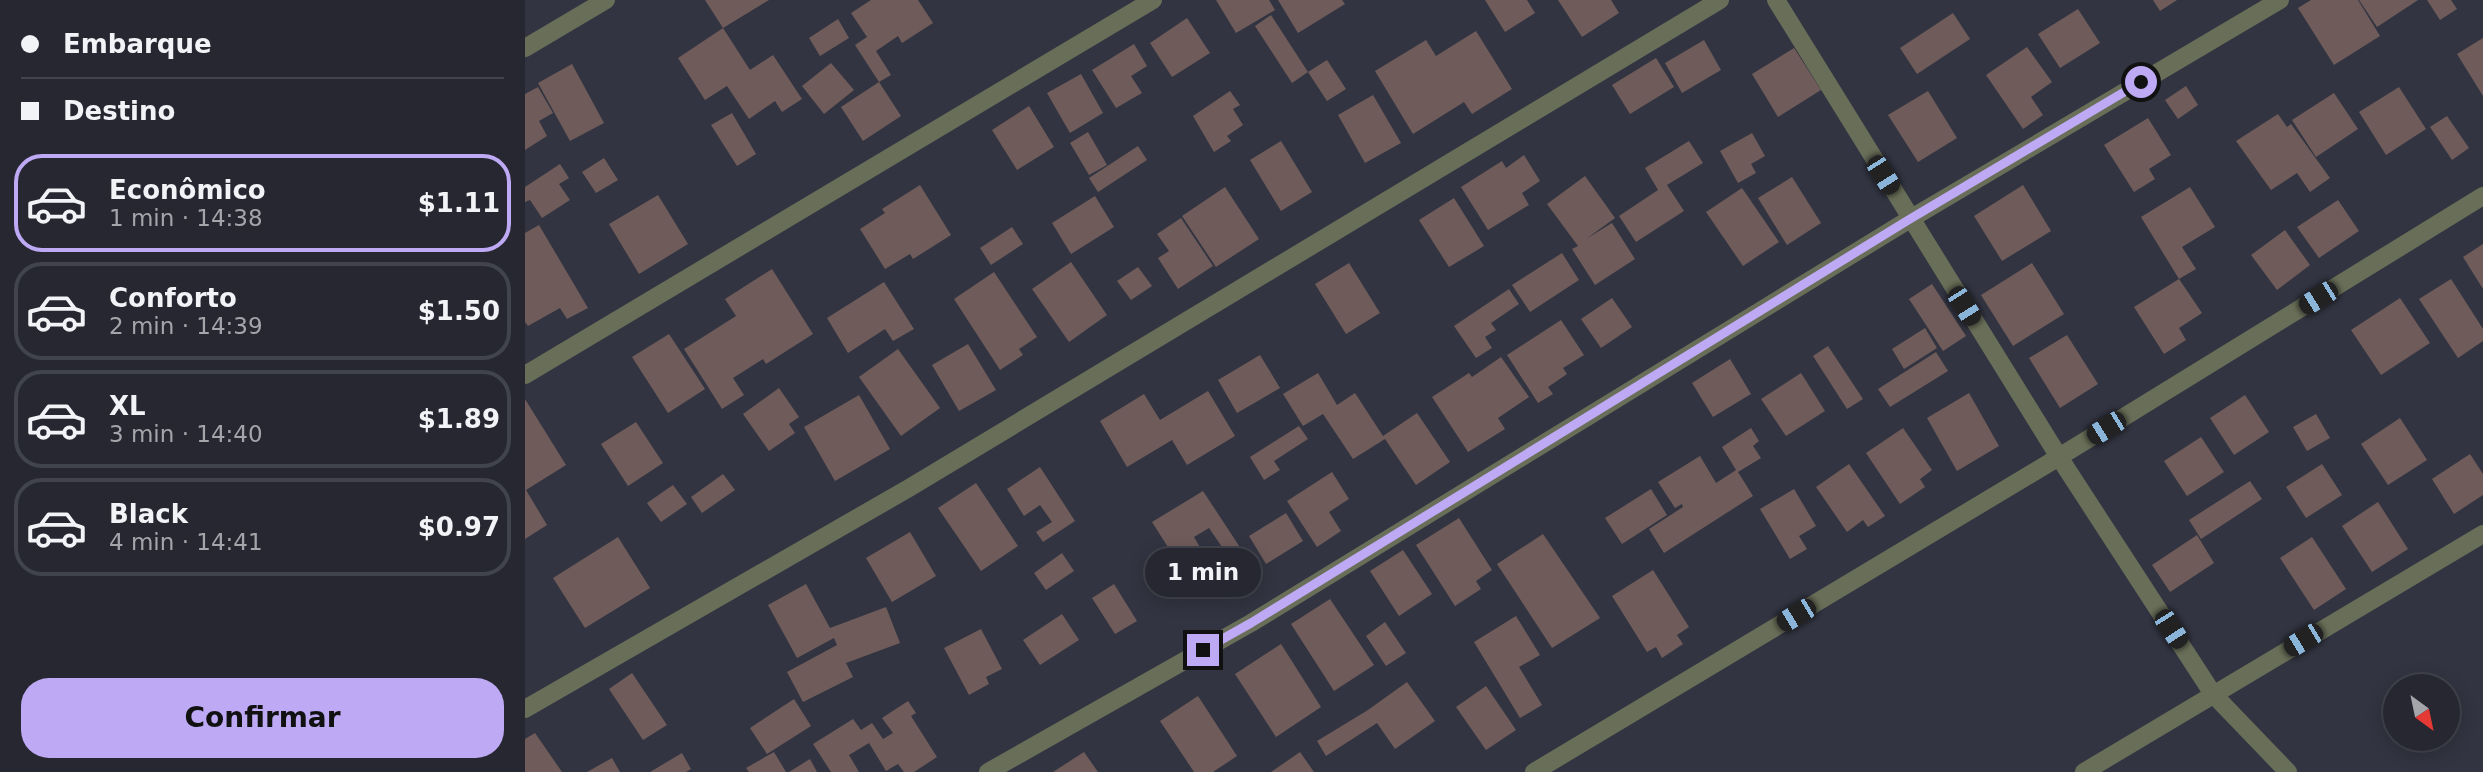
<!DOCTYPE html>
<html lang="pt">
<meta charset="utf-8">
<style>
:root{--surface:#262731;--page:#32333d;--text:#f1f3f6;--muted:#a4a5ab;--line:#42444d;--accent:#bea9f4}
body{margin:0;font-family:"DejaVu Sans",sans-serif;background:var(--page);color:var(--text);height:100vh;display:flex;flex-direction:column;font-size:26px;white-space:nowrap}
*{box-sizing:border-box;margin:0}
p{font-size:23px;color:var(--muted)}
.icon{flex:none;width:38px;height:38px;fill:none;stroke:currentColor;stroke-width:2;stroke-linecap:round;stroke-linejoin:round}
.map{position:relative;flex:1;overflow:hidden}
.details{display:flex;flex-direction:column;background:var(--surface);width:525px}
.details>*{flex:none}
.banner{display:grid;align-content:center;height:154px;padding:0 21px;background:var(--surface)}
.needle{width:46px;rotate:147deg}
.controls{position:absolute;left:1858px;top:674px;display:grid;gap:14px}
.controls a{display:grid;place-items:center;width:77px;height:77px;border-radius:50%;background:var(--surface);box-shadow:0 4px 18px #0003,0 0 0 2px var(--line);font-size:35px}
.end{position:absolute;width:32px;height:32px;margin:-16px;border:9px solid #bea9f4;background:#111;box-shadow:0 0 0 4px #111}
.from{border-radius:50%}
.bubble{position:absolute;height:49px;border-radius:24px;background:var(--surface);box-shadow:0 4px 18px #0003,0 0 0 2px var(--line);font-size:23px;font-weight:700;line-height:49px;text-align:center}
.car{position:absolute;width:21px;height:42px;margin:-21px -10px;border-radius:9px;box-shadow:0 0 5px 2px #0007;background:linear-gradient(#222 24%,#8ab4d8 0 40%,#222 0 76%,#8ab4d8 0 86%,#222 0)}
.banner b{display:flex;align-items:center;gap:24px;height:66px;font-size:26px}
.banner b+b{border-top:2px solid var(--line)}
.banner i{width:18px;height:18px;background:var(--text)}
ul{padding:0;list-style:none}
li{display:flex;align-items:center;gap:21px;height:98px;margin:0 14px 10px;padding:0 7px;border:4px solid var(--line);border-radius:28px}
li div{flex:1}
li b{display:block;font-size:26px}
li em{font-style:normal;font-weight:700}
li.current{border-color:var(--accent)}
li>.icon{width:63px;height:63px;stroke-width:1.5}
.primary-button{display:flex;gap:14px;margin-top:auto;padding:14px 21px}
.primary-button a{flex:1;height:80px;border-radius:28px;background:var(--accent);color:#111;font-size:28px;font-weight:700;line-height:80px;text-align:center}
main{display:flex;flex:1;min-height:0}
.map>svg:first-child{display:block}
.building{fill:#6f5c5a}
.lines{fill:none;stroke-linecap:round;stroke-linejoin:round}
.street{stroke:#696e58;stroke-width:18}
.route{stroke:#bea9f4;stroke-width:9}
</style>
<main>
<section class="details">
<div class="banner">
<b><i class="from"></i>Embarque</b>
<b><i></i>Destino</b>
</div>
<ul>
<li class="current"><svg class="icon" aria-label="car" viewBox="0 0 24 24"><path d="M5 17H2v-5l4-1 3-4h7l3 4 3 1v5h-3M9 17h6M6 11h13"/><circle cx="7" cy="17" r="2"/><circle cx="17" cy="17" r="2"/></svg><div><b>Econômico</b><p>1 min · 14:38</p></div><em>$1.11</em></li>
<li><svg class="icon" aria-label="car" viewBox="0 0 24 24"><path d="M5 17H2v-5l4-1 3-4h7l3 4 3 1v5h-3M9 17h6M6 11h13"/><circle cx="7" cy="17" r="2"/><circle cx="17" cy="17" r="2"/></svg><div><b>Conforto</b><p>2 min · 14:39</p></div><em>$1.50</em></li>
<li><svg class="icon" aria-label="car" viewBox="0 0 24 24"><path d="M5 17H2v-5l4-1 3-4h7l3 4 3 1v5h-3M9 17h6M6 11h13"/><circle cx="7" cy="17" r="2"/><circle cx="17" cy="17" r="2"/></svg><div><b>XL</b><p>3 min · 14:40</p></div><em>$1.89</em></li>
<li><svg class="icon" aria-label="car" viewBox="0 0 24 24"><path d="M5 17H2v-5l4-1 3-4h7l3 4 3 1v5h-3M9 17h6M6 11h13"/><circle cx="7" cy="17" r="2"/><circle cx="17" cy="17" r="2"/></svg><div><b>Black</b><p>4 min · 14:41</p></div><em>$0.97</em></li>
</ul>
<div class="primary-button"><a>Confirmar</a></div>
</section>
<div class="map">
<svg width="1958" height="772" viewBox="0 0 1958 772">
<rect width="100%" height="100%" fill="#323441"/>
<g class="building">
<path d="M180 0H244L198 28Z"/>
<path d="M346 0H393L408 23 377 43 373 36 351 51 366 75 354 82 330 45 342 37 326 13Z"/>
<path d="M691 0H744L750 10 711 33Z"/>
<path d="M753 0H817L820 4 773 33Z"/>
<path d="M960 0H1002L1010 13 980 32Z"/>
<path d="M1033 0H1086L1094 13 1057 37Z"/>
<path d="M1628 0H1652L1635 11Z"/>
<path d="M1786 0H1833L1855 36 1809 65 1773 8Z"/>
<path d="M1834 0H1893L1852 27Z"/>
<path d="M1902 0H1926L1932 9 1915 20Z"/>
<path d="M1553 9 1575 43 1535 68 1513 34Z"/>
<path d="M1428 13 1445 39 1392 74 1375 48Z"/>
<path d="M746 15 783 72 767 83 730 26Z"/>
<path d="M662 18 685 53 647 77 625 43Z"/>
<path d="M313 19 324 38 295 56 284 38Z"/>
<path d="M198 28 225 70 248 55 277 99 257 112 250 101 224 119 202 86 180 100 153 58Z"/>
<path d="M951 31 987 89 947 114 939 102 888 134 850 71 901 40 911 56Z"/>
<path d="M1958 38V96L1932 54Z"/>
<path d="M1179 40 1196 70 1157 93 1140 63Z"/>
<path d="M609 44 622 66 606 76 617 93 591 108 567 70Z"/>
<path d="M1502 47 1527 82 1506 97 1518 115 1498 129 1461 75Z"/>
<path d="M1269 48 1296 90 1253 117 1227 74Z"/>
<path d="M1131 58 1149 87 1105 114 1087 85Z"/>
<path d="M802 60 821 89 802 101 783 72Z"/>
<path d="M306 63 329 90 299 114 277 86Z"/>
<path d="M47 64 79 123 45 141 13 83Z"/>
<path d="M556 74 578 113 545 133 522 93Z"/>
<path d="M354 82 376 116 338 141 316 107Z"/>
<path d="M1661 86 1673 105 1653 119 1640 100Z"/>
<path d="M13 87 28 113 14 121 22 136 0 150V94Z"/>
<path d="M1874 87 1901 129 1861 155 1834 112Z"/>
<path d="M705 91 715 105 708 109 718 125 702 136 706 141 689 152 668 116Z"/>
<path d="M1403 91 1432 138 1393 162 1363 115Z"/>
<path d="M1809 93 1833 129 1791 157 1767 120Z"/>
<path d="M848 95 876 143 840 163 813 115Z"/>
<path d="M504 106 529 147 492 170 467 130Z"/>
<path d="M207 113 231 154 212 166 186 125Z"/>
<path d="M1753 114 1762 127 1766 124 1805 178 1785 192 1772 173 1746 190 1711 141Z"/>
<path d="M1922 116 1944 148 1927 160 1905 127Z"/>
<path d="M1623 118 1646 155 1624 169 1630 179 1609 192 1579 145Z"/>
<path d="M563 132 582 165 564 175 545 143Z"/>
<path d="M1227 133 1240 156 1226 164 1231 173 1213 183 1195 151Z"/>
<path d="M756 141 787 192 756 211 725 160Z"/>
<path d="M1164 141 1178 163 1142 185 1159 211 1111 242 1094 216 1133 190 1120 168Z"/>
<path d="M613 146 622 160 573 192 564 178Z"/>
<path d="M999 155 1015 181 997 193 1004 205 963 230 936 187 977 161 981 168Z"/>
<path d="M79 158 93 180 71 193 57 172Z"/>
<path d="M35 164 44 178 34 184 45 200 17 218 5 200 0 202V187Z"/>
<path d="M1060 176 1090 218 1061 239 1087 223 1110 259 1070 285 1047 249 1053 246 1022 204Z"/>
<path d="M1267 177 1296 223 1262 245 1233 198Z"/>
<path d="M395 185 426 235 388 259 385 254 360 269 335 229 360 213 357 209Z"/>
<path d="M1498 185 1526 231 1477 261 1449 216Z"/>
<path d="M700 187 734 239 691 267 657 216Z"/>
<path d="M1665 187 1690 227 1657 247 1671 269 1654 279 1677 313 1654 328 1661 340 1639 354 1609 307 1654 279 1616 217Z"/>
<path d="M1217 188 1254 242 1218 266 1181 212Z"/>
<path d="M133 195 163 244 114 274 84 224Z"/>
<path d="M570 196 589 227 546 254 527 223Z"/>
<path d="M929 198 959 246 924 267 894 220Z"/>
<path d="M1813 200 1834 231 1794 258 1772 227Z"/>
<path d="M656 218 688 266 653 289 633 258 644 251 632 234Z"/>
<path d="M14 225 63 308 42 319 35 308 3 326 0 322V233Z"/>
<path d="M487 227 498 244 466 265 455 248Z"/>
<path d="M1760 230 1785 265 1752 290 1726 255Z"/>
<path d="M1958 244V289L1938 257Z"/>
<path d="M1037 253 1054 280 1005 312 987 285Z"/>
<path d="M546 262 582 315 544 342 507 289Z"/>
<path d="M824 263 855 313 821 334 790 284Z"/>
<path d="M1507 263 1539 314 1488 346 1456 295Z"/>
<path d="M613 267 627 286 606 300 592 281Z"/>
<path d="M247 269 288 334 241 364 238 359 208 378 219 395 197 409 159 349 211 316 200 299Z"/>
<path d="M469 272 512 337 494 349 498 355 475 370 429 299Z"/>
<path d="M1926 279 1958 329V341L1933 358 1894 299Z"/>
<path d="M359 282 389 329 368 341 360 329 323 353 302 318Z"/>
<path d="M1407 284 1441 336 1418 351 1384 299Z"/>
<path d="M984 289 994 304 966 323 971 330 960 337 967 348 951 358 929 326Z"/>
<path d="M1087 298 1107 327 1076 348 1056 319Z"/>
<path d="M1875 298 1905 343 1856 375 1826 330Z"/>
<path d="M1036 320 1059 355 1038 368 1042 374 1023 387 1028 394 1013 403 982 355Z"/>
<path d="M1400 328 1412 348 1379 369 1367 349Z"/>
<path d="M144 334 180 389 143 413 107 357Z"/>
<path d="M1542 335 1573 384 1535 408 1504 358Z"/>
<path d="M443 344 471 390 434 411 407 365Z"/>
<path d="M1303 346 1338 399 1322 409 1288 356Z"/>
<path d="M373 349 415 408 376 436 334 377Z"/>
<path d="M1411 352 1423 371 1365 407 1353 389Z"/>
<path d="M735 355 755 388 712 413 693 380Z"/>
<path d="M976 357 1004 397 973 418 980 429 943 452 907 397 944 373 947 377Z"/>
<path d="M1205 359 1226 394 1188 417 1167 383Z"/>
<path d="M793 373 812 405 830 393 858 436 892 413 925 462 891 485 860 439 828 459 798 414 778 426 758 394Z"/>
<path d="M1276 373 1300 411 1261 436 1236 399Z"/>
<path d="M254 388 274 417 264 424 270 433 244 451 218 414Z"/>
<path d="M683 391 710 436 662 465 647 440 602 467 575 421 619 394 635 420Z"/>
<path d="M1444 393 1474 446 1432 471 1402 418Z"/>
<path d="M334 395 365 449 310 481 279 427Z"/>
<path d="M1720 395 1744 432 1709 455 1685 418Z"/>
<path d="M0 399 41 465 1 490 22 525 0 539Z"/>
<path d="M1791 414 1805 438 1782 451 1768 427Z"/>
<path d="M1875 418 1902 460 1863 485 1836 444Z"/>
<path d="M111 422 138 463 103 486 76 444Z"/>
<path d="M774 426 783 439 749 461 755 470 739 480 725 457Z"/>
<path d="M1226 428 1234 441 1228 446 1236 458 1213 472 1228 496 1139 553 1124 529 1158 507 1157 504 1150 508 1133 482 1175 456 1191 483 1211 470 1197 447Z"/>
<path d="M1378 428 1407 470 1395 479 1400 487 1375 504 1341 453Z"/>
<path d="M1676 437 1699 472 1662 496 1639 461Z"/>
<path d="M1945 454 1958 474V495L1929 514 1907 479Z"/>
<path d="M1324 464 1360 516 1343 527 1338 520 1322 532 1291 487Z"/>
<path d="M1797 464 1817 495 1781 518 1761 487Z"/>
<path d="M515 467 550 521 518 542 511 532 527 522 515 505 499 516 482 489Z"/>
<path d="M807 472 824 499 804 512 816 531 792 547 762 501Z"/>
<path d="M198 474 210 490 177 513 166 497Z"/>
<path d="M1725 481 1737 499 1676 539 1664 520Z"/>
<path d="M451 483 493 546 456 571 413 508Z"/>
<path d="M148 485 162 504 136 522 122 503Z"/>
<path d="M1126 489 1142 515 1097 544 1080 518Z"/>
<path d="M1269 489 1291 526 1274 536 1282 549 1265 559 1235 509Z"/>
<path d="M678 491 722 558 710 566 684 528 669 537 676 549 653 563 627 522Z"/>
<path d="M1853 502 1883 549 1847 572 1817 526Z"/>
<path d="M761 513 778 541 741 564 724 536Z"/>
<path d="M934 518 967 570 951 581 956 589 930 606 891 545Z"/>
<path d="M385 532 411 576 367 602 341 558Z"/>
<path d="M1018 534 1075 618 1027 648 972 564Z"/>
<path d="M1672 535 1689 563 1645 592 1627 565Z"/>
<path d="M93 537 125 588 60 628 28 578Z"/>
<path d="M1787 537 1821 589 1789 610 1755 558Z"/>
<path d="M682 548 694 566 673 580 661 562Z"/>
<path d="M878 550 907 594 874 616 845 571Z"/>
<path d="M537 553 549 571 521 590 509 573Z"/>
<path d="M1128 570 1164 627 1152 635 1158 644 1137 658 1131 647 1122 652 1087 596Z"/>
<path d="M281 584 305 628 361 607 375 643 321 663 328 677 278 702 262 672 312 645 309 638 272 658 243 605Z"/>
<path d="M589 584 612 621 590 634 567 598Z"/>
<path d="M805 599 849 665 809 691 766 624Z"/>
<path d="M537 614 554 640 515 665 498 640Z"/>
<path d="M991 616 1015 655 994 667 1017 705 995 718 949 642Z"/>
<path d="M860 622 881 653 861 666 841 636Z"/>
<path d="M456 629 477 669 461 677 464 684 444 695 419 648Z"/>
<path d="M756 644 796 707 751 737 710 674Z"/>
<path d="M107 673 142 725 118 740 84 689Z"/>
<path d="M882 682 910 721 870 749 852 723 801 756 792 741 843 710Z"/>
<path d="M961 686 991 730 961 750 931 707Z"/>
<path d="M673 696 712 756 688 772H669L635 721Z"/>
<path d="M269 699 286 726 242 754 225 728Z"/>
<path d="M383 701 391 713 386 716 412 757 389 772H379L373 764 361 771 344 743 324 755 334 772H306L288 744 328 719 336 730 347 723 358 739 368 733 357 718Z"/>
<path d="M10 733 37 772H0V739Z"/>
<path d="M249 752 261 772H224L221 768Z"/>
<path d="M559 752 573 772H528Z"/>
<path d="M775 752 789 772H746Z"/>
<path d="M157 753 166 769 161 772H125Z"/>
<path d="M87 758 95 772H62Z"/>
<path d="M285 759 292 772H264Z"/>
</g>
<g class="lines">
<g class="street">
<path d="M1251 0 1534 457 1688 694 1763 772"/>
<path d="M0 48 81 0"/>
<path d="M0 375 628 0"/>
<path d="M0 709 384 488 1195 0"/>
<path d="M463 772 726 623 1385 219 1755 0"/>
<path d="M1009 772 1534 457 1958 196"/>
<path d="M1559 772 1958 534"/>
</g>
</g>
<g class="lines">
<path class="route" d="M678 650 726 623 1385 219 1616 82"/>
</g>
</svg>
<div class="controls">
<a><svg class="needle" viewBox="-14 -14 28 28"><path d="M0-13l5 13h-10z" fill="#e53935"/><path d="M0 13l5-13h-10z" fill="#a4a5ab"/></svg></a>
</div>
<i class="end from" style="left:1616px;top:82px"></i>
<i class="end" style="left:678px;top:650px"></i>
<div class="bubble" style="left:620px;top:548px;width:116px">1 min</div>
<i class="car" style="left:1358px;top:175px;rotate:148deg"></i>
<i class="car" style="left:1793px;top:298px;rotate:238deg"></i>
<i class="car" style="left:1439px;top:306px;rotate:148deg"></i>
<i class="car" style="left:1581px;top:428px;rotate:238deg"></i>
<i class="car" style="left:1271px;top:615px;rotate:239deg"></i>
<i class="car" style="left:1646px;top:629px;rotate:147deg"></i>
<i class="car" style="left:1778px;top:640px;rotate:239deg"></i>
</div>
</main>
